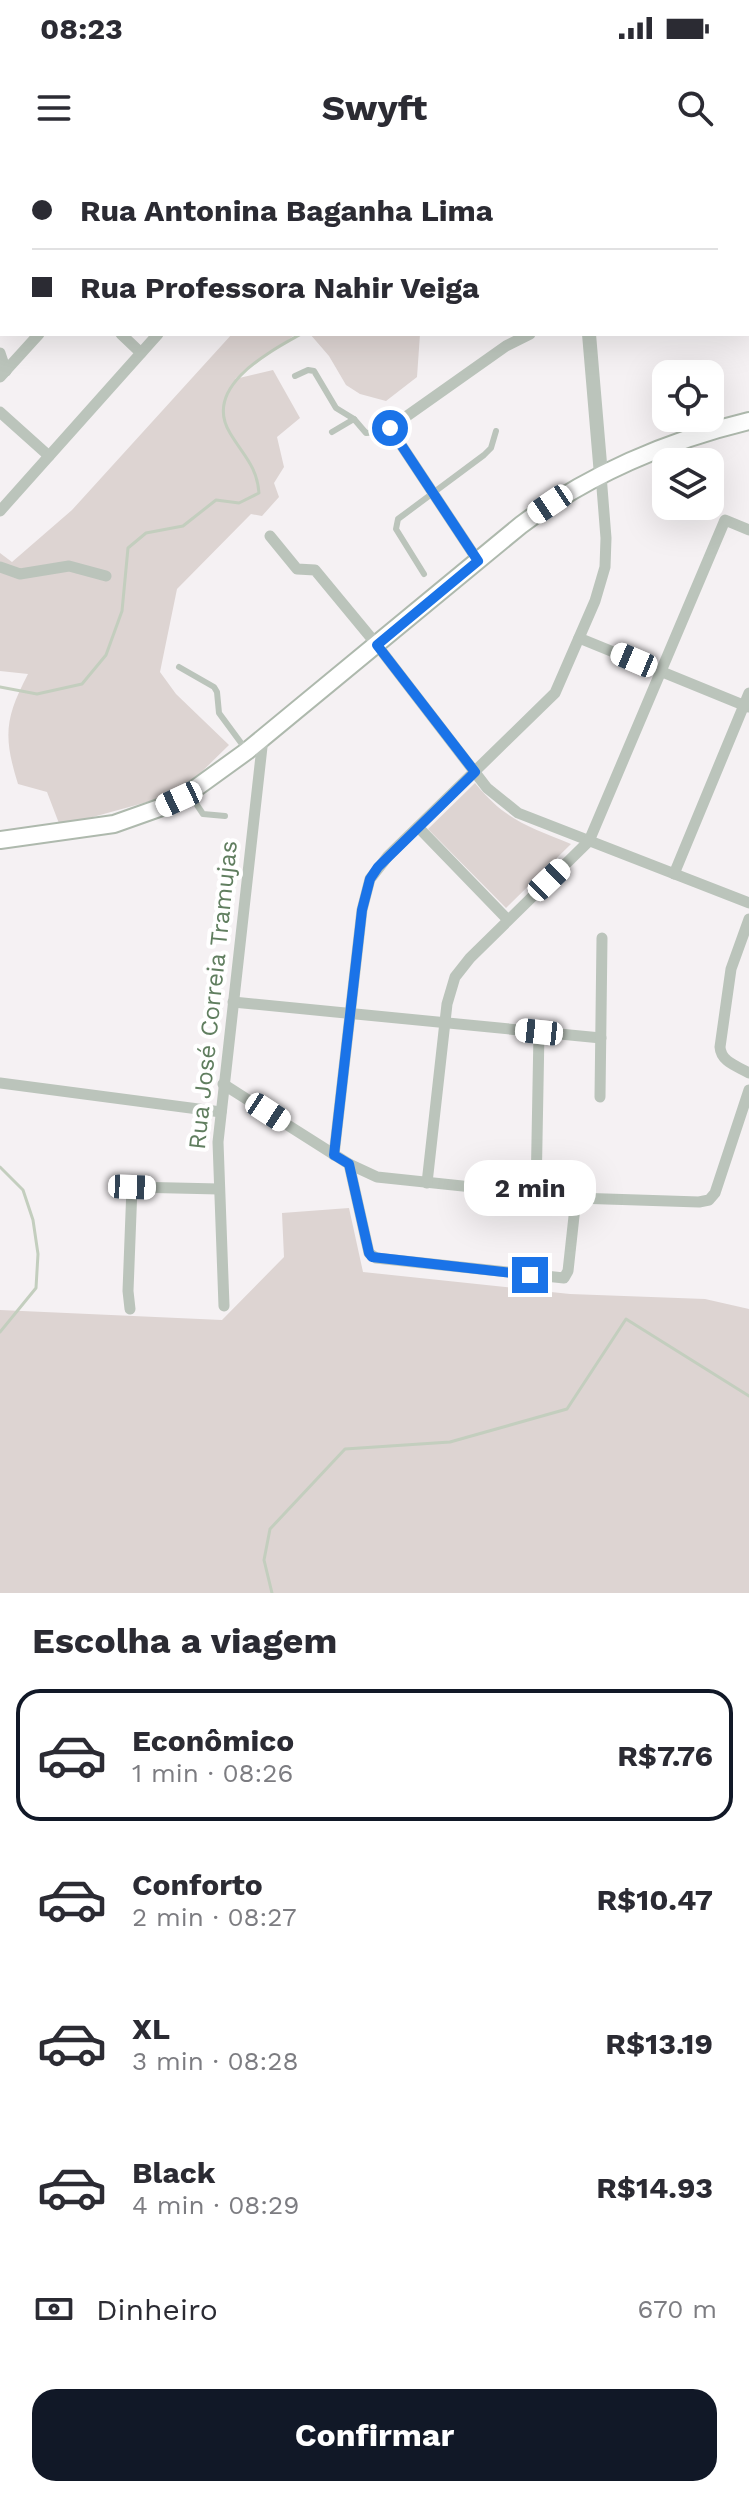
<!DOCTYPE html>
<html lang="pt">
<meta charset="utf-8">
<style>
:root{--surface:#fff;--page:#f2f2f3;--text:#2b2b33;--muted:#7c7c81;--line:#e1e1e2;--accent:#111827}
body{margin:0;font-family:"Work Sans",sans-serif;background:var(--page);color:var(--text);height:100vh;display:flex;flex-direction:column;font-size:30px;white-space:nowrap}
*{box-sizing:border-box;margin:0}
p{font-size:26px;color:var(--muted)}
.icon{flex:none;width:44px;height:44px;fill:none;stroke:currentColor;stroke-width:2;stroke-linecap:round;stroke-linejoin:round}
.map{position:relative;height:1433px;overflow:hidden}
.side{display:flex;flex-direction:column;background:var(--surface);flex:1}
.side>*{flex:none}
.top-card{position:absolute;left:0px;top:0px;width:750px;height:176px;box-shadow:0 8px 32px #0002;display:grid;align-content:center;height:176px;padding:0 32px;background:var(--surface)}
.controls{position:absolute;left:652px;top:200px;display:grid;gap:16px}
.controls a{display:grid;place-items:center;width:72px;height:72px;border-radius:16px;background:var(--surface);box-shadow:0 8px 32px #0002;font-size:40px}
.end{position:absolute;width:36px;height:36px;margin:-18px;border:10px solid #1a73e8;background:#fff;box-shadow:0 0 0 4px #fff}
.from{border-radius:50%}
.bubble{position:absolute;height:56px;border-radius:24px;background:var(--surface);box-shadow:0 8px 32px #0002;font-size:26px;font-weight:700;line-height:56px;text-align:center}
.car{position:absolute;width:24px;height:48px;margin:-24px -12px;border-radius:10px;box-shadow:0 0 6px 2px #0007;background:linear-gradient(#fff 24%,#345 0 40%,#fff 0 76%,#345 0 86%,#fff 0)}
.top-card b{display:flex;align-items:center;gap:28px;height:76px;font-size:30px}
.top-card b+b{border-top:2px solid var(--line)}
.top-card i{width:20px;height:20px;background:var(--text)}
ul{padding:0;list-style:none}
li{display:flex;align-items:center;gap:24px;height:132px;margin:0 16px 12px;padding:0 16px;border:4px solid transparent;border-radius:24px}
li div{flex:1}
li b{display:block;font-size:30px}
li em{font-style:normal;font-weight:700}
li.active{border-color:var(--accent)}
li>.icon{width:72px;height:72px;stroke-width:1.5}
h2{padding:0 32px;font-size:36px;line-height:96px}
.pay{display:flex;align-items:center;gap:20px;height:88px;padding:0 32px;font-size:30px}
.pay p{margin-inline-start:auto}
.cta{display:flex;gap:16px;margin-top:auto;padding:16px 32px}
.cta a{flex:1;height:92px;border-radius:24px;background:var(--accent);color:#fff;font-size:32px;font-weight:700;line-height:92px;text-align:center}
.status{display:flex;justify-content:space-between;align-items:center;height:56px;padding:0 40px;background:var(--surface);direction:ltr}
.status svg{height:22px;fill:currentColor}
header{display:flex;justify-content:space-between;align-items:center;height:104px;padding:0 32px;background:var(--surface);font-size:36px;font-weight:700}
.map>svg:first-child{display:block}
.green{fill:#ddd4d2}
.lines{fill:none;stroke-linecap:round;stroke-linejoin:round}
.stream{stroke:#c3cebe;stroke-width:3}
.secondary-casing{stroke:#aeb9ad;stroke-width:20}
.service{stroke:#bbc4bb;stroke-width:6}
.minor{stroke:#bbc4bb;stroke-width:11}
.tertiary{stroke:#bbc4bb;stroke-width:14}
.secondary{stroke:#fff;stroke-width:16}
.route{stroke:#1a73e8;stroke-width:10}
.labels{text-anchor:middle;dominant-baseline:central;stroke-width:8;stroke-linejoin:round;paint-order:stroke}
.street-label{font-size:24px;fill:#607e5f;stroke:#fff}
</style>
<div class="status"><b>08:23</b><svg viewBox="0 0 49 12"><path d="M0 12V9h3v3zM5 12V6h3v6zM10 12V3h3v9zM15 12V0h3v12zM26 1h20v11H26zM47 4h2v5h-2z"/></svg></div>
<header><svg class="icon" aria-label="menu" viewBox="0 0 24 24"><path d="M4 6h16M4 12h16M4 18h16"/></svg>Swyft<svg class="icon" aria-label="search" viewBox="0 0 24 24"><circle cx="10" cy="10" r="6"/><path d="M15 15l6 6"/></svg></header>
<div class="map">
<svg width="749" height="1433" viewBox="0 0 749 1433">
<rect width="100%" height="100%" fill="#f5f1f3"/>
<g class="green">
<path d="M232 174H296L235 219 273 210 300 258 277 277 284 307 274 323 279 337 262 356 251 354 177 429 160 512 176 534 229 585 180 633 60 666 47 632 18 624C3 576 5 558 28 514L0 511V393L12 402 72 350Z"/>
<path d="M310 174H420L417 217 386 241 360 234 346 225 329 196Z"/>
<path d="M475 623C506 661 528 666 571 684L506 748 428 669Z"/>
<path d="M349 1048 363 1112 570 1134 705 1139 749 1149V1433H0V1150L222 1160 284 1097 282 1053Z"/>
</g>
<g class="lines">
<g class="stream">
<path d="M365 2 366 0"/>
<path d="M0 527 37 534 82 524 106 495 122 451 128 388 146 373 183 366 216 340 239 343 259 333C257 306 243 295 230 273 202 227 269 192 301 174"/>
<path d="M0 1007 23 1030 33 1060 38 1094 36 1128 0 1172"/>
<path d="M272 1433 264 1400 270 1369 345 1289 450 1282 567 1249 626 1159 749 1236"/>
</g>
<defs>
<path id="secondary" d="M0 680 114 664 162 647 189 633 247 591 521 365C587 315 669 280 749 261"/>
</defs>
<use href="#secondary" class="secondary-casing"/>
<g class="service">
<path d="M295 216 308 210 314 211 336 248 354 259"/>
<path d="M332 272 354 259 366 273 381 272 390 268"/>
<path d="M424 414 396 369 398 359 484 295 491 288 496 271"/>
<path d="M179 507 214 527 217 532 219 553 247 591"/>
<path d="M189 633 203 654 225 656"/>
</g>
<g class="minor">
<path d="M33 0V2"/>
<path d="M142 0 143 2"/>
<path d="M240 0 241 2"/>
<path d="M195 2 197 0"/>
<path d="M121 174 141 193"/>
<path d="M0 193 6 211"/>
<path d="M0 217 39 174"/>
<path d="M0 252 49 296"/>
<path d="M0 351 158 174"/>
<path d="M270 376 297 409 315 410 377 485 487 628 518 653 749 743"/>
<path d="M478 401 390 268 506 186 530 174"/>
<path d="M0 407 20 414 69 406 106 416"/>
<path d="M579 478 748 547"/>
<path d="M418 667 508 760"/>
<path d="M674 714 749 533"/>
<path d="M749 759 731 809 720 887C721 902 737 906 749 913"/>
<path d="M233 842 601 878"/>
<path d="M0 923 221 952"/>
<path d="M223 924 349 1004 377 1017 576 1038 699 1042 709 1040 715 1033 749 930"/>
<path d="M600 937 602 778"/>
<path d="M334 995 362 750 370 719 388 696 555 533 595 441 605 407 606 378 601 315"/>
<path d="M349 1004 369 1093 376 1098 564 1118 568 1111 576 1038"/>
<path d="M427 1023 447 844 455 817 470 798 589 681 725 360 749 370"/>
<path d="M536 1034 539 872"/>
<path d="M224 1146 218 982 263 578"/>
<path d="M130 1149 128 1131 132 1027 219 1029"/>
</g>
<g class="tertiary">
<path d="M586 2 587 0"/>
<path d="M589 174 601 315"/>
</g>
<use href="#secondary" class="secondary"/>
</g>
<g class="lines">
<path class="route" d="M390 268 478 401 377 485 475 612 378 707 370 719 362 750 334 995 349 1004 369 1093 372 1097 530 1115"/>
</g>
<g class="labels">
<g class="street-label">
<text transform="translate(213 835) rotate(-84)">Rua José Correia Tramujas</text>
</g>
</g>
</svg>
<div class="controls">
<a><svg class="icon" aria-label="locate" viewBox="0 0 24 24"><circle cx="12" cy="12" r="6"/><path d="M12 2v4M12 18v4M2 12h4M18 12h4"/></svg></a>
<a><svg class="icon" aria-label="layers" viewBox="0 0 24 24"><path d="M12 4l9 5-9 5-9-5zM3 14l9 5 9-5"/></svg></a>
</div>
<i class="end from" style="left:390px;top:268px"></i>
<i class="end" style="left:530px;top:1115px"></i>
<div class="bubble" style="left:464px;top:1000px;width:132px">2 min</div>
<i class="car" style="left:550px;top:344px;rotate:236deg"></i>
<i class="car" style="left:634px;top:500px;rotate:293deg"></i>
<i class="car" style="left:179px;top:639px;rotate:245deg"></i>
<i class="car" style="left:549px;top:720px;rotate:46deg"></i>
<i class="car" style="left:539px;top:872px;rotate:276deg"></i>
<i class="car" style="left:268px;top:952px;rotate:123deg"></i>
<i class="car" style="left:132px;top:1027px;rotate:92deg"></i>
<div class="top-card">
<b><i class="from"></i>Rua Antonina Baganha Lima</b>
<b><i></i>Rua Professora Nahir Veiga</b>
</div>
</div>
<section class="side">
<h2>Escolha a viagem</h2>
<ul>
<li class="active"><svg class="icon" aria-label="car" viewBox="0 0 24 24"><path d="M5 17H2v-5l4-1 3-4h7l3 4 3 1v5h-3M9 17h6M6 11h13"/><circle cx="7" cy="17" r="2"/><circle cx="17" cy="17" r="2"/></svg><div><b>Econômico</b><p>1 min · 08:26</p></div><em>R$7.76</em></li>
<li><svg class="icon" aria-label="car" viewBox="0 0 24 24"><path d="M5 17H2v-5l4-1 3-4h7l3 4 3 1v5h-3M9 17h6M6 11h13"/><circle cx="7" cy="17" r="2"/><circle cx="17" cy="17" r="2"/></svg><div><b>Conforto</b><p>2 min · 08:27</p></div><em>R$10.47</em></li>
<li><svg class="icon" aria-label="car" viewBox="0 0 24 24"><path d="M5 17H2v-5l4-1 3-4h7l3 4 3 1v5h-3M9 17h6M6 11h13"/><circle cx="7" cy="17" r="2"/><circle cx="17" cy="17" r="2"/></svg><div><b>XL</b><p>3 min · 08:28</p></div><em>R$13.19</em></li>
<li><svg class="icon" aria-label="car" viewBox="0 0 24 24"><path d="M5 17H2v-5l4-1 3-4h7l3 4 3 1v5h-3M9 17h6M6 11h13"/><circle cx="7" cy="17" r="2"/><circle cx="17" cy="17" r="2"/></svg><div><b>Black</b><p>4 min · 08:29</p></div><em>R$14.93</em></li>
</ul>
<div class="pay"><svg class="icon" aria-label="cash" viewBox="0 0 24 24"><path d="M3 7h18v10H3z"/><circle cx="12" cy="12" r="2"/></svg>Dinheiro<p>670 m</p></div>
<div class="cta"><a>Confirmar</a></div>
</section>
